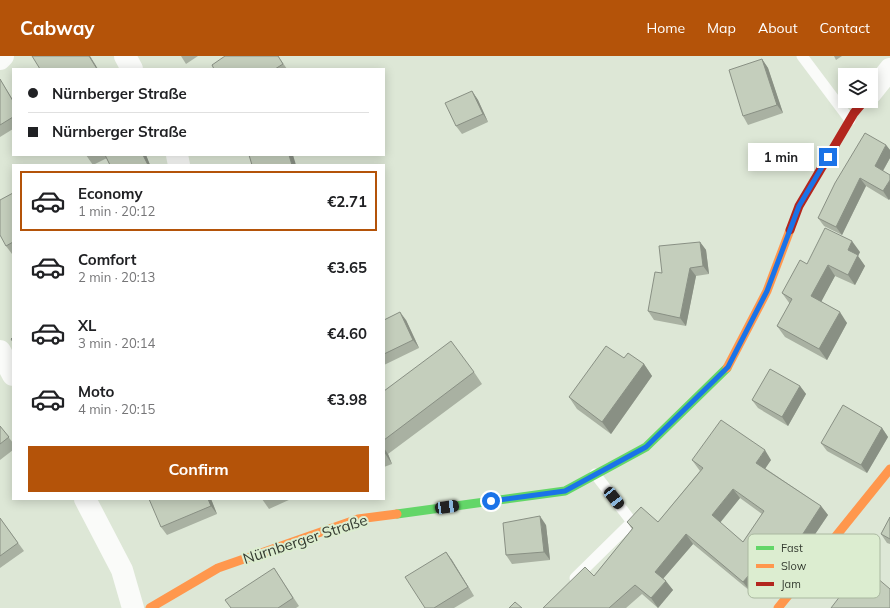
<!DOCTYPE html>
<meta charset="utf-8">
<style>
:root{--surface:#fff;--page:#f6f6f6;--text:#202124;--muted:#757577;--line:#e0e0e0;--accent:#b45309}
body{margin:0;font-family:Mulish,sans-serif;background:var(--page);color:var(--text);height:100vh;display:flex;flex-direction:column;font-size:15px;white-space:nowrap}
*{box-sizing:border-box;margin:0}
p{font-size:13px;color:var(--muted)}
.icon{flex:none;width:22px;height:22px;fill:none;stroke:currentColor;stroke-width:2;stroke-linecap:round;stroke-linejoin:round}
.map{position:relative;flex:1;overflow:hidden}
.panel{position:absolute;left:12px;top:108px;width:373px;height:336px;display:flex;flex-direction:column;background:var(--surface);border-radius:0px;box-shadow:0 2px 10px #0003}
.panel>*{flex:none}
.banner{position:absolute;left:12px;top:12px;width:373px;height:88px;border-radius:0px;box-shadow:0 2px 10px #0003;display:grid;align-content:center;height:88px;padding:0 16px;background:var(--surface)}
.controls{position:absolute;left:838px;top:12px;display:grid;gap:8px}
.controls a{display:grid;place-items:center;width:40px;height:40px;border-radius:0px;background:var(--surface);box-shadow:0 2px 10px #0003;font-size:20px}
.end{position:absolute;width:18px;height:18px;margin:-9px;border:5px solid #1a73e8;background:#fff;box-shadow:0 0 0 2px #fff}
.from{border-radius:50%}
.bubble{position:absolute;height:28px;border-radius:0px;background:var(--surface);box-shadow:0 2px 10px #0003;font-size:13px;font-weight:700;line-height:28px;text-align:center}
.car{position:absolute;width:12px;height:24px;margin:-12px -6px;border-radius:5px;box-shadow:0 0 3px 1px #0007;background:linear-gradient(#222 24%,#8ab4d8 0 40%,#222 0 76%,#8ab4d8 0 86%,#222 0)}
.banner b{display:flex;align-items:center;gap:14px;height:38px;font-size:15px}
.banner b+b{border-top:1px solid var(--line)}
.banner i{width:10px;height:10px;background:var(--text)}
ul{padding:7px 0 0;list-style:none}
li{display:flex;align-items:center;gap:12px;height:60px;margin:0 8px 6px;padding:0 8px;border:2px solid transparent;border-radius:0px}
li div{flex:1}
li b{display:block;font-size:15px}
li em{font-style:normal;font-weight:700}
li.selected{border-color:var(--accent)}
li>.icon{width:36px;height:36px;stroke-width:1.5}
.primary-button{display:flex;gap:8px;margin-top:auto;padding:8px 16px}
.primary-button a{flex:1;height:46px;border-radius:0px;background:var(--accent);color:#fff;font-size:16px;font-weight:700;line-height:46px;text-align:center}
header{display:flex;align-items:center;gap:24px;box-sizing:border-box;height:56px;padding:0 20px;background:var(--accent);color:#fff}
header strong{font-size:19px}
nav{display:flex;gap:22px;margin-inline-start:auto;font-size:14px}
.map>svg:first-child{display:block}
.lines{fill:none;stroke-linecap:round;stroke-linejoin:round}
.lane{stroke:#fafbf9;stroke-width:11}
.street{stroke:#fafbf9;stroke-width:22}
.fast{stroke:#63d668;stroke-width:9}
.slow{stroke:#ff974d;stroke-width:9}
.jam{stroke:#b3261e;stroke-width:9}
.wall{fill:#a9b1a2;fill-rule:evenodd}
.shaded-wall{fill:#899084}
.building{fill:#c4cebc;stroke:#899084;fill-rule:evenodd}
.route{stroke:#1a73e8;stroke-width:5}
.labels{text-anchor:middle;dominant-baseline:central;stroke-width:4;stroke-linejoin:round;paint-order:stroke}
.street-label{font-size:15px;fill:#343b30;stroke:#dcedd0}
.key{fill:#dcedd0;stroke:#aab8a0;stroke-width:1}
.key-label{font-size:11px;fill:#343b30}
</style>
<header>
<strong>Cabway</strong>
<nav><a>Home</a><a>Map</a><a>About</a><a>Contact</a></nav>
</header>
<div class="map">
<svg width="890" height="552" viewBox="0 0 890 552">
<rect width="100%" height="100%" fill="#dde7d6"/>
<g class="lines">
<g class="lane">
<path d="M802 0 850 64"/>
<path d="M575 522 632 466 595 418"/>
</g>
<g class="street">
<path d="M125 0 132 13"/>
<path d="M0 3 3 0"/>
<path d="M871 37 890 13"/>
<path d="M177 99 179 109"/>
<path d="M0 295 13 319"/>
<path d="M85 443 122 514 133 552"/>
</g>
<path class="fast" d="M397 458 565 435 646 391 727 312"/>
<g class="slow">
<path d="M727 312 767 235 790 174"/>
<path d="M150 552 218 512 358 463 397 458"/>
<path d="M778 552 890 413"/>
</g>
<path class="jam" d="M790 174 799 150 854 57 864 45"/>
</g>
<g class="wall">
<path d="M181 0H198L186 8Z"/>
<path d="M278 0 287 13H214Z"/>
<path d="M834 0H842L836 4Z"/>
<path d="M762 3 768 12 783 57 748 69 743 60Z"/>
<path d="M0 23 13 44V73L0 81Z"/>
<path d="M472 35 478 44 488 66 462 78 456 70Z"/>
<path d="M886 89 890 94V102L883 115 889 144 866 130 842 179 824 170 818 162Z"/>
<path d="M86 99H146L150 109H110L107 102 93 109Z"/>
<path d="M13 137V197L12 198 6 190Z"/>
<path d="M700 186 706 194 709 218 696 220 686 270 654 264 648 255 662 217Z"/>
<path d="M860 196 858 200 865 210 855 229 835 220 821 245 847 267 827 304 785 281 777 270 790 248 782 237 807 208Z"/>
<path d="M384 264H406L419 292 384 309Z"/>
<path d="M624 302 644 308 652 320 611 378 577 353 569 341Z"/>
<path d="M474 316 482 328 388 398 392 408 384 411V335Z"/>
<path d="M800 330 806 338 788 370 758 352 752 344Z"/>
<path d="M0 370 13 387V394L0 404Z"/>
<path d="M882 372 888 381 867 417 827 395 821 387Z"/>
<path d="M692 404H771L765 412 821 450 828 459 801 499 788 490 750 535 693 488 663 523 673 534 658 552 642 538 626 552H543L594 520 632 473 627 466H658L700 415ZM740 442 762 458 743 486 720 467Z"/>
<path d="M211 443 217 458 167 479 161 471Z"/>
<path d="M262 443H291L269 453Z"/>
<path d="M890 461V488L887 487 881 478Z"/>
<path d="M0 462 24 495 0 512Z"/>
<path d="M546 469 550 504 512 508 506 499Z"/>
<path d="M446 496 474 540 454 552H425Z"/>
<path d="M274 512 299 550 296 552H231Z"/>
</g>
<g class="shaded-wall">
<path d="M89 0H90L98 13H97Z"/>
<path d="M762 3 768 12 783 57 777 49Z"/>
<path d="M472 35 478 44 488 66 483 58Z"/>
<path d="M886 89 890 94V102L881 118 875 110Z"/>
<path d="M143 99H146L150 109H148Z"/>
<path d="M289 99H293L296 109H292Z"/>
<path d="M860 122 866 130 842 179 836 171Z"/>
<path d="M890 124V143L889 144 883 135Z"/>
<path d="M852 185 860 196 858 200 865 210 855 229 848 219V194Z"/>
<path d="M700 186 706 194 709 218 703 210Z"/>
<path d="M828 209 835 220 819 250 811 240Z"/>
<path d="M690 212 696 220 686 270 680 262Z"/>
<path d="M400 256 406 264 419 292 413 284Z"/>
<path d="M840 256 847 267 827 304 819 293Z"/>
<path d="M644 308 652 320 611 378 602 366Z"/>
<path d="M800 330 806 338 788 370 782 361Z"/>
<path d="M882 372 888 381 867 417 861 409Z"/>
<path d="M384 392 388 398 392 408 384 396Z"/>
<path d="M765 394 771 404 763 416 756 407Z"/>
<path d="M733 433 740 442 718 469 712 459Z"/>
<path d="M208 443H211L217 458 211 450Z"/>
<path d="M821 450 828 459 801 499 795 490Z"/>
<path d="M540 460 546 469 550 504 544 496Z"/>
<path d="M686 478 693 488 661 525 655 516Z"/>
<path d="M781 481 788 490 750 535 743 526Z"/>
<path d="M446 496 452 504 474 540 468 531Z"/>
<path d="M666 525 673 534 658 552 651 542Z"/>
</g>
<g class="building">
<path d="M32 0H89L97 13H40Z"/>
<path d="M225 0H278L283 8 275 13H214L212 9Z"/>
<path d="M762 3 777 49 743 60 729 14Z"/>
<path d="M0 23 13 45V61L0 69Z"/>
<path d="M472 35 483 58 456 70 445 47Z"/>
<path d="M865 77 886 89 875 110 890 119V124L883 135 860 122 836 171 818 162 835 127Z"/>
<path d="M105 99H143L148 109H110Z"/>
<path d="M249 99H289L292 109H252Z"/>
<path d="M13 137V186L6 190 0 179V144Z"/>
<path d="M825 172 852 185 848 194 858 199 848 219 828 209 811 240 840 256 819 293 777 270 792 243 782 237 800 204 807 208Z"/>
<path d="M700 186 703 210 690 212 680 262 648 255 655 216 662 217 659 190Z"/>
<path d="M400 256 413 284 384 298V264Z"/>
<path d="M13 281V286L11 283Z"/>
<path d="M451 285 474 316 384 384V335Z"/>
<path d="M606 290 624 302 628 297 644 308 602 366 569 341Z"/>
<path d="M770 313 800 330 782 361 752 344Z"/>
<path d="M843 349 882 372 861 409 821 387Z"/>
<path d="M721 364 765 394 756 407 821 450 795 490 781 481 743 526 686 478 655 516 666 525 651 542 635 529 609 552H543L585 511 594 520 633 472 627 466 641 451 658 466 703 412 692 404ZM733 433 764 455 743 486 712 459Z"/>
<path d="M0 370 9 381 0 388Z"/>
<path d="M149 443H208L211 450 161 471Z"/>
<path d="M540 460 544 496 506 499 503 467Z"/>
<path d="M890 461V483L881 478Z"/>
<path d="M0 462 18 487 0 500Z"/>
<path d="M446 496 468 531 434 552H425L405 521Z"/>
<path d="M863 510 890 533V552H831Z"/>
<path d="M274 512 293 542 278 552H231L225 544Z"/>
<path d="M515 546 522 552H509Z"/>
</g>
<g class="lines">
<path class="route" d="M491 445 565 435 646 391 728 311 767 235 799 150 828 101"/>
</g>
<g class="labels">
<g class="street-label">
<text transform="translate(305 483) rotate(-18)">Nürnberger Straße</text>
</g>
</g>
<rect x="748" y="478" width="132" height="64" rx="6" class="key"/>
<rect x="756" y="490" width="18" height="4" fill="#63d668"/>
<rect x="756" y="508" width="18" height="4" fill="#ff974d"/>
<rect x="756" y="526" width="18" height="4" fill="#b3261e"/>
<g class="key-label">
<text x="781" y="496">Fast</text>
<text x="781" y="514">Slow</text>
<text x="781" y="532">Jam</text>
</g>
</svg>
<div class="controls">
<a><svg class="icon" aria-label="layers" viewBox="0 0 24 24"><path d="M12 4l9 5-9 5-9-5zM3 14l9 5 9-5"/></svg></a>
</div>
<i class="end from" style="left:491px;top:445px"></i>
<i class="end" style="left:828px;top:101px"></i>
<div class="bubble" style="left:748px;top:87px;width:66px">1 min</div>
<i class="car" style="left:614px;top:442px;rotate:142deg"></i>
<i class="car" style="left:447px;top:451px;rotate:82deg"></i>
<div class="banner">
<b><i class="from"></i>Nürnberger Straße</b>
<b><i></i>Nürnberger Straße</b>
</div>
<section class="panel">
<ul>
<li class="selected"><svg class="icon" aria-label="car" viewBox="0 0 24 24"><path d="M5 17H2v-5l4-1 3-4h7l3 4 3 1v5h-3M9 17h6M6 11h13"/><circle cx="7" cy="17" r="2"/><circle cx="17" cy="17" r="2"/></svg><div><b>Economy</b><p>1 min · 20:12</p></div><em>€2.71</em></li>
<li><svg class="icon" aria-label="car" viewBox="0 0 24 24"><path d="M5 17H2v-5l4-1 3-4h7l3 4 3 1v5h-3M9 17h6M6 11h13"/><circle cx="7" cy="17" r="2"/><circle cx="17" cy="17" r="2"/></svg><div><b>Comfort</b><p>2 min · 20:13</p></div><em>€3.65</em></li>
<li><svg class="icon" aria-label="car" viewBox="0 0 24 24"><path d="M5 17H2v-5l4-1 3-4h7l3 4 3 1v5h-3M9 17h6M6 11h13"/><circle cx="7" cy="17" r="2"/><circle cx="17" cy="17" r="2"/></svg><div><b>XL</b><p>3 min · 20:14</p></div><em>€4.60</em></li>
<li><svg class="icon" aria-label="car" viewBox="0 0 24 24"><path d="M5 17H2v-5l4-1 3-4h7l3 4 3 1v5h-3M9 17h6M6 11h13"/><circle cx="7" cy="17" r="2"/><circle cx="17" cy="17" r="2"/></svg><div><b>Moto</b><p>4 min · 20:15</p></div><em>€3.98</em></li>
</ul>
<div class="primary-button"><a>Confirm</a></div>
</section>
</div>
